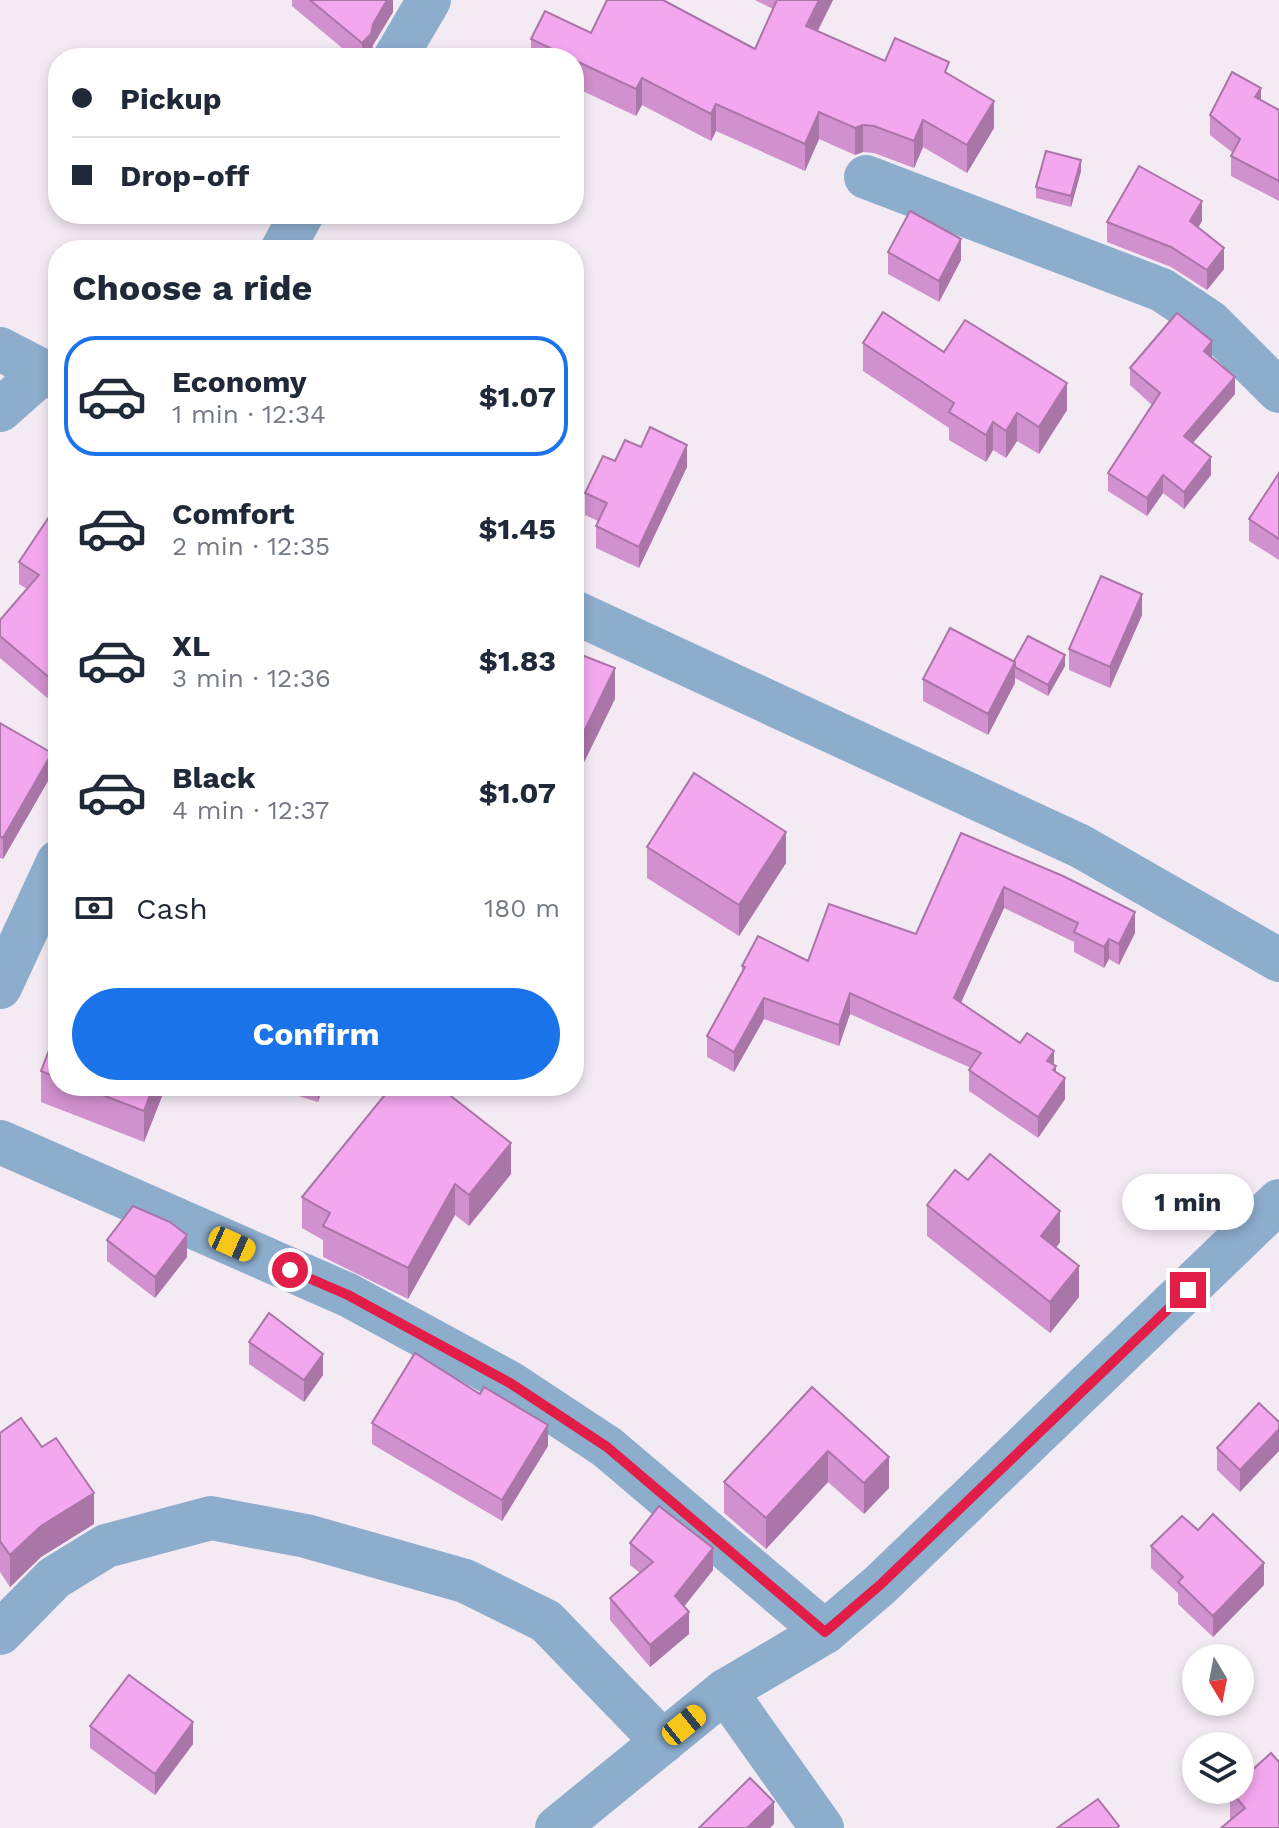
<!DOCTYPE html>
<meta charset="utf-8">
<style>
:root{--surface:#fff;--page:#f2f2f3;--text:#1f2937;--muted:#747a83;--line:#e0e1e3;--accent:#1a73e8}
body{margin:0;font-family:"Work Sans",sans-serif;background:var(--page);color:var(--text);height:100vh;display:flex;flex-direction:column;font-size:30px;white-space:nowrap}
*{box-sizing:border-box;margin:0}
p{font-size:26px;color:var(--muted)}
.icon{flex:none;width:44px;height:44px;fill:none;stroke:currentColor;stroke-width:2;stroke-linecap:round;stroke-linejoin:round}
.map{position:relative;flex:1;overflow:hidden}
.side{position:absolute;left:48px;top:240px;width:536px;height:856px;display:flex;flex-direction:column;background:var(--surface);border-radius:32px;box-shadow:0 4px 12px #0003}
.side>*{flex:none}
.banner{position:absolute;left:48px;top:48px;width:536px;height:176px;border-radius:32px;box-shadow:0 4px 12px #0003;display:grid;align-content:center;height:176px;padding:0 24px;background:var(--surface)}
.needle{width:52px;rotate:170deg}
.tools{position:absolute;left:1182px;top:1644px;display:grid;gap:16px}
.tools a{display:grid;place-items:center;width:72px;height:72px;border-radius:50%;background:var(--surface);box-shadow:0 4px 12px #0003;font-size:40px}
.end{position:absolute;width:36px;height:36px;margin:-18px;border:10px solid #e11d48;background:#fff;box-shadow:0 0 0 4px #fff}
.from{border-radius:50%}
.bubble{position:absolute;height:56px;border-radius:28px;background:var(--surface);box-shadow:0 4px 12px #0003;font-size:26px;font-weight:700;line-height:56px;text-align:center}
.car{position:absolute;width:24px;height:48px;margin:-24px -12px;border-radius:10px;box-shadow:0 0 6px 2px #0007;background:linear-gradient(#f5c518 24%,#345 0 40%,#f5c518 0 76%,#345 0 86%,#f5c518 0)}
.banner b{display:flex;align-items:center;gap:28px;height:76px;font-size:30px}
.banner b+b{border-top:2px solid var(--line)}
.banner i{width:20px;height:20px;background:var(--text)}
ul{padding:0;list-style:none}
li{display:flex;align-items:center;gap:24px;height:120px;margin:0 16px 12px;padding:0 8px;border:4px solid transparent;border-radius:32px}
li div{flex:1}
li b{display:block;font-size:30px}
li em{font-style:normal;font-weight:700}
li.current{border-color:var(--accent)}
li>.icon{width:72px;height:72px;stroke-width:1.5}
h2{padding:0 24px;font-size:36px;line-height:96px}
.pay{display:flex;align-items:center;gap:20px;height:88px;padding:0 24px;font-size:30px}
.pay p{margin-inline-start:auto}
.action{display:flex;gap:16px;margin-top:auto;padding:16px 24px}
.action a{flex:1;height:92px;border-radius:48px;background:var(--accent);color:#fff;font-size:32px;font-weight:700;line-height:92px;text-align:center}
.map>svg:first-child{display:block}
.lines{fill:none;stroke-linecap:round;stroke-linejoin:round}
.minor{stroke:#8dadcd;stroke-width:44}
.wall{fill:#d190ce}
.shaded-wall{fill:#aa75a7}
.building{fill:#f3a7ef;stroke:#aa75a7;stroke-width:2}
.route{stroke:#e11d48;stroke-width:10}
</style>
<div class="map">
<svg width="1279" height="1828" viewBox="0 0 1279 1828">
<rect width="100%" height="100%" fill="#f4eaf4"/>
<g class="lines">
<g class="minor">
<path d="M395 58 429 0"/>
<path d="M866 177 1162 290 1210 322 1279 391"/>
<path d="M282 250 302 214"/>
<path d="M0 349 58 379"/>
<path d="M0 410 43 372"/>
<path d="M574 612 1080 846 1279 960"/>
<path d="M0 987 58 862"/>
<path d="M0 1142 348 1295 510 1383 607 1447 825 1632"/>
<path d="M0 1633 54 1578 106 1546 211 1518 306 1536 465 1581 546 1621 663 1742"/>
<path d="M725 1691 822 1828"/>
<path d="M557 1828 725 1691 825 1632 880 1585 1279 1201"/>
</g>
</g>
<g class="wall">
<path d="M292 0H393V12L373 45 371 55 368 58H354L292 6Z"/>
<path d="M755 0H833L818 31 885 61 949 74 994 128 967 173 923 147 914 168 874 153 863 152 855 155 819 139 805 171 716 131 711 141 642 105 636 116 574 87V58H531V39L591 33 755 49 773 9Z"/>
<path d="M1261 100 1279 110V201L1231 176V156L1233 153 1210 135V115Z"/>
<path d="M1081 171 1071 207 1036 198V187Z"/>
<path d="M1202 221 1198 227 1224 269 1207 290 1171 267 1107 242V222Z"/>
<path d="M888 252 961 260 939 302 888 274Z"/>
<path d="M863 343 944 352 1067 410 1039 454 1017 441 1006 458 993 450 986 462 949 440V428L863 371Z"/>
<path d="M1212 357 1235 394 1193 443 1211 475 1184 509 1163 493 1147 516 1108 491V473L1152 405 1130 385V368Z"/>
<path d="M615 461 687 467 639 568 596 548V526L598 521 585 515V493Z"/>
<path d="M1279 473V560L1249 541V519Z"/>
<path d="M58 519V707L0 658V620L27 589 19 584V562Z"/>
<path d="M1142 615 1110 688 1069 670V649Z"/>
<path d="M1014 661 1065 666 1048 696 1015 678V683L988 735 923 701V679Z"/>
<path d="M0 723 52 774 3 859 0 858Z"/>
<path d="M961 833 1135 933 1119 965 1109 959 1104 968 1074 952V942L1004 908 961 1002 1054 1065 1065 1099 1038 1138 969 1091V1070L971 1068 850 1014 839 1046 764 1019 734 1072 707 1057V1036L742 972V966L808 961 916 934Z"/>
<path d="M647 847 786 863 739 936 647 878Z"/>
<path d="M58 1027V1086H166L144 1142 41 1102V1071Z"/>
<path d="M266 1086H323L318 1102Z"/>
<path d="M511 1174 469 1226 455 1215 408 1299 323 1257V1240L302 1228V1197Z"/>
<path d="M968 1180 1060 1242 1056 1248 1079 1297 1050 1333 927 1236V1205Z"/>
<path d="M107 1240 187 1257 155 1298 107 1261Z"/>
<path d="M249 1342 323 1375 304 1402 249 1364Z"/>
<path d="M812 1387 889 1488 864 1514 828 1482 766 1549 724 1513V1482Z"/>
<path d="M1279 1422 1240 1492 1217 1470V1448Z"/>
<path d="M372 1423 548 1446 502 1521 372 1444Z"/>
<path d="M0 1433 42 1447 94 1524 41 1557 10 1587 0 1572Z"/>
<path d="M1198 1530 1264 1585 1213 1637 1178 1604V1593L1151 1568V1546Z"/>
<path d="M630 1543 713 1570 684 1606 689 1634 650 1667 610 1620V1598L640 1573 630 1565Z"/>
<path d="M90 1726 193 1744 155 1795 90 1748Z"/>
<path d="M1230 1790 1279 1828 1230 1820Z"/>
</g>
<g class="shaded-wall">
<path d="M387 0H393V12L373 45 371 55 368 58H362V43Z"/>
<path d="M819 0H833L806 53V26Z"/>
<path d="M642 78V105L636 116V89Z"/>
<path d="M1261 88V107L1255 97Z"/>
<path d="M994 101V128L967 173V145Z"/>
<path d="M716 104V131L711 141V114Z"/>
<path d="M819 112V139L805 171V144Z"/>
<path d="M923 120V147L914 168V141Z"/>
<path d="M863 125V152L855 155V128Z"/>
<path d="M1081 160V171L1071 207V196Z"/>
<path d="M1202 201V221L1190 241V221Z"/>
<path d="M961 239V260L939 302V281Z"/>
<path d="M1224 248V269L1207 290V270Z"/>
<path d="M1212 341V359L1204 351Z"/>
<path d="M1235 377V394L1184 453V436Z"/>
<path d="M1067 383V410L1039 454V427Z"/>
<path d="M1017 413V441L1006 458V431Z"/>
<path d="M993 422V450L986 462V435Z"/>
<path d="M687 445V467L639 568V547Z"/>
<path d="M1211 457V475L1184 509V492Z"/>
<path d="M1163 475V493L1147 516V498Z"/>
<path d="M1142 594V615L1110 688V667Z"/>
<path d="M1065 655V666L1048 696V685Z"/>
<path d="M1015 662V683L988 735V714Z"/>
<path d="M615 668V699L574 783V752Z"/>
<path d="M52 753V774L3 859V838Z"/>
<path d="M786 832V863L739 936V905Z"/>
<path d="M1004 887V908L954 1018V998Z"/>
<path d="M1135 912V933L1119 965V944Z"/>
<path d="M1109 939V959L1104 968V947Z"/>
<path d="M850 993V1014L839 1046V1025Z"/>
<path d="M764 998V1019L734 1072V1052Z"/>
<path d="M1054 1051V1069L1056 1066V1087L1047 1061Z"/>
<path d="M1065 1078V1099L1038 1138V1117Z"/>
<path d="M153 1086H166L144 1142V1111Z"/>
<path d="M318 1086H323L318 1102Z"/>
<path d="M511 1143V1174L469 1226V1195Z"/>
<path d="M455 1184V1215L408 1299V1268Z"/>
<path d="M1060 1211V1242L1041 1267V1236Z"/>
<path d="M187 1235V1257L155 1298V1277Z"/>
<path d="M1079 1266V1297L1050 1333V1302Z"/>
<path d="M323 1354V1375L304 1402V1380Z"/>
<path d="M548 1425V1446L502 1521V1500Z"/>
<path d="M1279 1429V1451L1240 1492V1470Z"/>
<path d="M828 1451V1482L766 1549V1518Z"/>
<path d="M889 1457V1488L864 1514V1483Z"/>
<path d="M94 1493V1524L41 1557 10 1587V1555L41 1526Z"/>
<path d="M713 1548V1570L675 1618V1596Z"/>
<path d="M1264 1563V1585L1213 1637V1616Z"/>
<path d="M689 1612V1634L650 1667V1645Z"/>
<path d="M193 1722V1744L155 1795V1774Z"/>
<path d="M774 1802V1824L770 1828H747Z"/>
</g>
<g class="building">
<path d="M310 0H387L373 24 371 34 362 43Z"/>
<path d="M607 0H663L755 49 777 0H819L806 26 885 61 895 38 949 62 945 72 994 101 967 145 923 120 914 141 874 126 863 125 855 128 819 112 805 144 716 104 711 114 642 78 636 89 574 60V58H571L531 39 545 11 591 33Z"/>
<path d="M228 51 262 58H222Z"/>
<path d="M1232 72 1261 88 1255 97 1279 110V181L1231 156 1240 139 1210 115Z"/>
<path d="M1046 151 1081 160 1071 196 1036 187Z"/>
<path d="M1139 166 1202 201 1190 221 1224 248 1207 270 1171 247 1107 222Z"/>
<path d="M910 211 961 239 939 281 888 252Z"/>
<path d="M97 243 112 250H93Z"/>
<path d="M883 312 944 352 965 320 1067 383 1039 427 1017 413 1006 431 993 422 986 435 949 412 954 403 863 343Z"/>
<path d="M1177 313 1212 341 1204 351 1235 377 1184 436 1211 457 1184 492 1163 475 1147 498 1108 473 1160 393 1130 368Z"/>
<path d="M650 427 687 445 639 547 596 526 607 503 585 493 603 456 615 461 625 440 641 447Z"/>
<path d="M1279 473V539L1249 519Z"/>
<path d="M51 514 58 519V685L0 636V620L39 575 19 562Z"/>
<path d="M1101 576 1142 594 1110 667 1069 649Z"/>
<path d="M950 628 1015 662 988 714 923 679Z"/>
<path d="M1028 636 1065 655 1048 685 1015 667V662L1014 661Z"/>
<path d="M574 652 615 668 574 752Z"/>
<path d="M0 723 52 753 3 838 0 836Z"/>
<path d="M694 773 786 832 739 905 647 847Z"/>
<path d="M961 833 1063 876 1135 912 1119 944 1109 939 1104 947 1074 932 1078 923 1004 887 954 998 1020 1043 1027 1033 1054 1051 1047 1061 1056 1066 1053 1070 1065 1078 1038 1117 969 1070 981 1053 850 993 839 1025 764 998 734 1052 707 1036 745 967 742 966 758 936 808 961 829 904 916 934Z"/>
<path d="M58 1027V1078L41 1071Z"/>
<path d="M79 1086H153L144 1111Z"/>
<path d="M392 1086H438L511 1143 469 1195 455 1184 408 1268 323 1226 330 1213 302 1197Z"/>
<path d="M990 1154 1060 1211 1041 1236 1079 1266 1050 1302 927 1205 955 1170 968 1180Z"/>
<path d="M133 1206 170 1222 187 1235 155 1277 107 1240Z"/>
<path d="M269 1313 323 1354 304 1380 249 1342Z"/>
<path d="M415 1353 480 1394 484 1387 548 1425 502 1500 372 1423Z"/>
<path d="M812 1387 889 1457 864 1483 828 1451 766 1518 724 1482Z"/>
<path d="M1259 1403 1279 1422V1429L1240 1470 1217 1448Z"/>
<path d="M21 1418 42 1447 56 1438 94 1493 41 1526 10 1555 0 1541V1433Z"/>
<path d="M659 1506 713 1548 675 1596 689 1612 650 1645 610 1598 653 1562 630 1543Z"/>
<path d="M1213 1514 1264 1563 1213 1616 1178 1582 1183 1577 1151 1546 1182 1516 1198 1530Z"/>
<path d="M129 1675 193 1722 155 1774 90 1726Z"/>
<path d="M1271 1753 1279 1762V1828H1221L1245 1808 1230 1790H1240V1781Z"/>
<path d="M750 1778 774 1802 747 1828H699Z"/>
<path d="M1098 1799 1119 1826 1117 1828H1057Z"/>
</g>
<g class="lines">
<path class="route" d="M290 1270 348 1295 510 1383 607 1447 825 1632 880 1585 1188 1290"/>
</g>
</svg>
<div class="tools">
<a><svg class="needle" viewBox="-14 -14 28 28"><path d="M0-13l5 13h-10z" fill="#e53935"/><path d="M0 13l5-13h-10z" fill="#747a83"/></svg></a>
<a><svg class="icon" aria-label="layers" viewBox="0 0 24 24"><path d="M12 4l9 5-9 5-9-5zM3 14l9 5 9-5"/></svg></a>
</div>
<i class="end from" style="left:290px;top:1270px"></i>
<i class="end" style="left:1188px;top:1290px"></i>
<div class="bubble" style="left:1122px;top:1174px;width:132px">1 min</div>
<i class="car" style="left:232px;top:1244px;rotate:114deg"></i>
<i class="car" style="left:684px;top:1725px;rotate:51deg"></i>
<div class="banner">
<b><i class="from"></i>Pickup</b>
<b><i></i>Drop-off</b>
</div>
<section class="side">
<h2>Choose a ride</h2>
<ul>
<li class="current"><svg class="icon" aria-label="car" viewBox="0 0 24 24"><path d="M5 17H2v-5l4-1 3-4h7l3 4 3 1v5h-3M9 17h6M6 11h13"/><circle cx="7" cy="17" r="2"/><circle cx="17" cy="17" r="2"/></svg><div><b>Economy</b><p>1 min · 12:34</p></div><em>$1.07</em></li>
<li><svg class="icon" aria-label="car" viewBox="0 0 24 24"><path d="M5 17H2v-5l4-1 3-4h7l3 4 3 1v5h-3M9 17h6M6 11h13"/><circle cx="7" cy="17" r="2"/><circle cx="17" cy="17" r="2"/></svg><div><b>Comfort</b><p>2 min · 12:35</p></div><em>$1.45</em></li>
<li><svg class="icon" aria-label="car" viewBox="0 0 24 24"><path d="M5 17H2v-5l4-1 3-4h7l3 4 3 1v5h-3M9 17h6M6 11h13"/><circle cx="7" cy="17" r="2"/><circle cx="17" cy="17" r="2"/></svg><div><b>XL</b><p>3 min · 12:36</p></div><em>$1.83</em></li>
<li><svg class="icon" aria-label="car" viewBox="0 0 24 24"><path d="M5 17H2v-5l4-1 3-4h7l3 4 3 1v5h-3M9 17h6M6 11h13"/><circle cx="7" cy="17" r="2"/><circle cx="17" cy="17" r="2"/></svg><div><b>Black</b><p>4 min · 12:37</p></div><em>$1.07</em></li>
</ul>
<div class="pay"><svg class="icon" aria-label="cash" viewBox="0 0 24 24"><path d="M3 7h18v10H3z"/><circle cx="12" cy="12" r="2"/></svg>Cash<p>180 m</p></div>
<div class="action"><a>Confirm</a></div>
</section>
</div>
